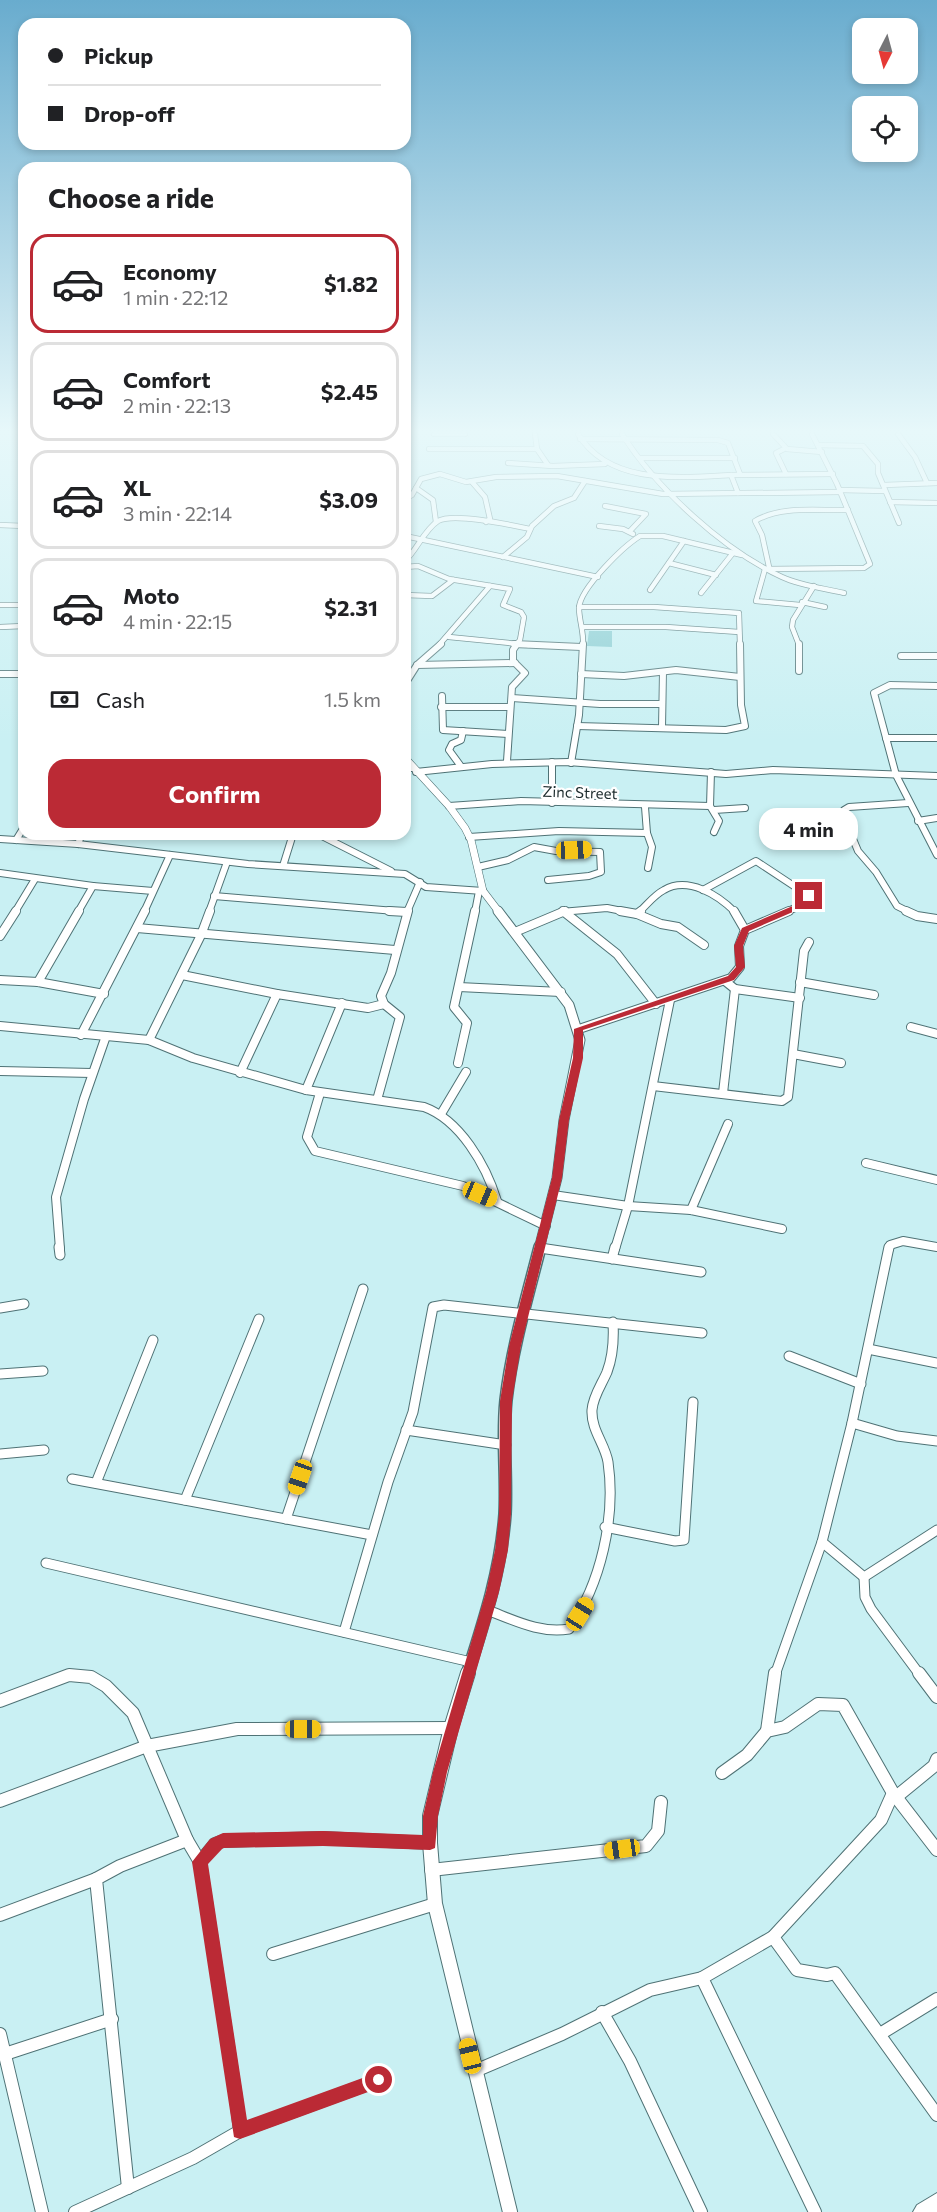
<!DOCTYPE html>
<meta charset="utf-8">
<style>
:root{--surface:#fff;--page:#f6f6f6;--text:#202124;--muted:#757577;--line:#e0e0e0;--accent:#bb2a35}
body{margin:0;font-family:Commissioner,sans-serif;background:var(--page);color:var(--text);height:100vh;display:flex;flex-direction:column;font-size:22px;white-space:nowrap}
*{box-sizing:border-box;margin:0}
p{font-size:20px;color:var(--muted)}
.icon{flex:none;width:33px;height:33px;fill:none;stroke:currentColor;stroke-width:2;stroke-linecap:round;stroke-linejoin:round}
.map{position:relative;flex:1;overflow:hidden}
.side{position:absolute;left:18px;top:162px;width:393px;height:678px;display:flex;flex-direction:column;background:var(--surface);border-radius:18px;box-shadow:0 3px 9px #0003}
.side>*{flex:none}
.guide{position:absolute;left:18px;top:18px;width:393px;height:132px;border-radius:18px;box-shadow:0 3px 9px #0003;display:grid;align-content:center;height:132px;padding:0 30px;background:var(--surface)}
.needle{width:39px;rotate:186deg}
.fabs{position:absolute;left:852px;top:18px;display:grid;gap:12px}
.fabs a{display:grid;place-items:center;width:66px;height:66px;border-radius:12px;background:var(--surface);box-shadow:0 3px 9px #0003;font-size:30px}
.end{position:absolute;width:27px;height:27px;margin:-14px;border:8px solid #bb2a35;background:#fff;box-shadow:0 0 0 3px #fff}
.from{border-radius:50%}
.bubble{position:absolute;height:42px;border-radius:18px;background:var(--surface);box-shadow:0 3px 9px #0003;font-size:20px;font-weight:700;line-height:42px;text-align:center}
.car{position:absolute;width:18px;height:36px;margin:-18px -9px;border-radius:8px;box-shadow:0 0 4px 2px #0007;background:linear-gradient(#f5c518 24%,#345 0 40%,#f5c518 0 76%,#345 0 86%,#f5c518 0)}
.guide b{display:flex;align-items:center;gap:21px;height:57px;font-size:22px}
.guide b+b{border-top:2px solid var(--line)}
.guide i{width:15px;height:15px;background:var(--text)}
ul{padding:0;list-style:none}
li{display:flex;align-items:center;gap:18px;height:99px;margin:0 12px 9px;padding:0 18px;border:3px solid var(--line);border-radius:18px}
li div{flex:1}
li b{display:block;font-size:22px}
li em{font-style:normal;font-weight:700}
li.current{border-color:var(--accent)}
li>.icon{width:54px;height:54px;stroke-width:1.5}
h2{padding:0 30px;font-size:27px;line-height:72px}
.pay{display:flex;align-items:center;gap:15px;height:66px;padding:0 30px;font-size:22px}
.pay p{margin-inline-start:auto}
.primary-button{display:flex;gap:12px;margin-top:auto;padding:12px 30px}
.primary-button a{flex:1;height:69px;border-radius:18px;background:var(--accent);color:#fff;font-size:24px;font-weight:700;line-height:69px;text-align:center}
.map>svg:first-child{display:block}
.green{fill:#8acdd2}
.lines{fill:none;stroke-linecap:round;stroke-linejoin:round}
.minor-far4-casing{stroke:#4f7275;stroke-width:6}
.minor-far3-casing{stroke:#4f7275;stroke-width:8}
.minor-far2-casing{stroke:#4f7275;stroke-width:10}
.minor-far1-casing{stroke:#4f7275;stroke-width:11}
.minor-casing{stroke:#4f7275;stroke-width:14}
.tertiary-far3-casing{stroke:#4f7275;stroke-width:8}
.tertiary-far2-casing{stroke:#4f7275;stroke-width:11}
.tertiary-far1-casing{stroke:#4f7275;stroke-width:14}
.tertiary-casing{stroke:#4f7275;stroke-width:16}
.primary-casing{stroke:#4f7275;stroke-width:2}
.minor-far4{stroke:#fff;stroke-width:4.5}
.minor-far3{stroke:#fff;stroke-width:6}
.minor-far2{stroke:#fff;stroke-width:8}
.minor-far1{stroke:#fff;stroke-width:9}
.minor{stroke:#fff;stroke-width:12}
.tertiary-far3{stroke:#fff;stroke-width:7}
.tertiary-far2{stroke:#fff;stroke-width:9}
.tertiary-far1{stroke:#fff;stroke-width:11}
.tertiary{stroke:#fff;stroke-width:14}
.primary{fill:#fff;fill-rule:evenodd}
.route{fill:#bb2a35}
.labels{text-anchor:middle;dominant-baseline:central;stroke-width:4.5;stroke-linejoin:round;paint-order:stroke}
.far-street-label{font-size:15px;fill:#1c2b2c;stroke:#fff}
</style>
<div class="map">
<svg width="937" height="2212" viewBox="0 0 937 2212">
<rect width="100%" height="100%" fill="#c9f0f3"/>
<path class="green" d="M589 631H612V647L587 646Z"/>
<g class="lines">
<defs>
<g id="minor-far4">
<path d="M434 434H465"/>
<path d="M535 434 537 449 548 465"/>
<path d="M578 434C609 485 678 478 731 475"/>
<path d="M622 434C656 488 723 550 782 577 801 586 823 588 844 593"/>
<path d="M773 434 787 449 822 452"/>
<path d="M898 434 915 457 927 483"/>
<path d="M580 439 718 440 728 443 740 474"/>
<path d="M818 445 863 446 878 464V473L899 523"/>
<path d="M429 449H537"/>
<path d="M784 449 776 453 786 474"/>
<path d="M640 458H735"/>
<path d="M508 463 553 466 605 464"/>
<path d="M472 482 485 497 490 519 486 522"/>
<path d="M884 485 937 483"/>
<path d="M416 488 433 500 436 522"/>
<path d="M840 490 885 491"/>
<path d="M738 493 731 475 833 474"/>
<path d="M405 499 412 495 421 479 440 474 466 482 496 477 557 476 663 494 840 492"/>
<path d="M890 502 937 503"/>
<path d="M605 506 646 514 630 531"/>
<path d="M0 525 24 526"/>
<path d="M599 526 623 529 633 534"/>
<path d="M405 536 598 577"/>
<path d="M503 557 527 537 532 526 554 506 574 498 585 481"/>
<path d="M405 561C417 550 424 530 438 521 454 512 511 525 530 529"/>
<path d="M669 563 716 575"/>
<path d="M405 567 418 566 449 579 510 589 503 605 521 612 524 617 520 640 516 645"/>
<path d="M769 567 762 535 755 521C782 505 818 511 848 510"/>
<path d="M650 590 684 541"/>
<path d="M701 593 733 553"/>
<path d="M405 595 432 596 453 580"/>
<path d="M802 602 825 607"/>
<path d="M0 605H24"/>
<path d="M800 605 756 601 765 569 864 568 870 564 837 484 812 434"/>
<path d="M579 607H654L739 613 740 645"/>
<path d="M0 627 24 626"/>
<path d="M583 627H666L739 632"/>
<path d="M449 637 529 645"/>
<path d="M439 645 490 586"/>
<path d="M583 645C584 632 579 620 579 608 580 588 624 546 640 536H663L742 555"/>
<path d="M799 645 792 627 793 620 814 586"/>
</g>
<g id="minor-far3">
<path d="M514 644 581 647"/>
<path d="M799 644V671"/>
<path d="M901 656H937"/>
<path d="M417 665 515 663"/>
<path d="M0 674H24"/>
<path d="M581 674 624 676 676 670 740 677"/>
<path d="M405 684 417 665 441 644"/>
<path d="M937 686 890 685 874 693 896 775 937 855"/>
<path d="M442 696 443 730 508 734"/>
<path d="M512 698 600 704H661"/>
<path d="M441 707H509"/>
<path d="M577 726 726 730 745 726 741 705 740 644"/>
<path d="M662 727 663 672"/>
<path d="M886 738H937"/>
<path d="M507 761 512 687 525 673 513 661V650L517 644"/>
<path d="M552 762V803"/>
<path d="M571 763 579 715 583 644"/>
<path d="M460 765 449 750 452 744 461 740 463 731"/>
<path d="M405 768H412"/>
<path d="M416 772 492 764 568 762 726 774 773 770 937 776"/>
<path d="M711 772 710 806 719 821 714 832"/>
<path d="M908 803 849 807 844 810 843 815 858 851 876 872 897 906 909 912"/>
<path d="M449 806 521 801 710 806"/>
<path d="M714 810 745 808"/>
<path d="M918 821 937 818"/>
<path d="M647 833 652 847 648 868"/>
<path d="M318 834 391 871"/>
<path d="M469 837 559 831 647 833 645 807"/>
<path d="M0 839 78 844 248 864 405 874 426 887 483 891"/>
<path d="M16 840 24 827"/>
<path d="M78 844 82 834"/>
<path d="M283 866 293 834"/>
<path d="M478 867 508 860 534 847 556 851 600 852 601 872 589 876 548 880"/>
<path d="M0 873 93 886"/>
<path d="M703 890 756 861 809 896 806 903 786 912"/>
<path d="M214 896 407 912"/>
<path d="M15 912 35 879"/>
<path d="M78 912 93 886 153 891"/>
<path d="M144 912 170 855"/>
<path d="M209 912 227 862"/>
<path d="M407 912 420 882"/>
<path d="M475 912 479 891"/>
<path d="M561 912 607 908 627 912"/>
<path d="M639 912C647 905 654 895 664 890 688 876 718 895 735 912"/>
</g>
<g id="minor-far2">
<path d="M389 911 407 912"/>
<path d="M563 911 617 954 656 1004"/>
<path d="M620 911 637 914 641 911"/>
<path d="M906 911 917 916 937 919"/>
<path d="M637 914 661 924 678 927 704 945"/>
<path d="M137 928 395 950"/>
<path d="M745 930 789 911"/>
<path d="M515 932 565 911"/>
<path d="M0 936 16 911"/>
<path d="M182 975 277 994"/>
<path d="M0 980 38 982 104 994"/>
<path d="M725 981 735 989 800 998"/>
<path d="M38 982 79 911"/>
<path d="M800 982 874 995"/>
<path d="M459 987 561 992"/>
<path d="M0 1026 149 1040 193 1058 306 1090 424 1107C460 1120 486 1165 497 1201"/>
<path d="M911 1027 937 1034"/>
<path d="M579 1029 731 978 740 967 739 946 745 930 734 911"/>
<path d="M81 1035 145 911"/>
<path d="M149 1040 201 935 210 911"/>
<path d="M793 1054 841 1063"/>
<path d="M458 1063 467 1023 454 1007 475 911"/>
<path d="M0 1071 92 1073"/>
<path d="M240 1073 277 994 368 1008 384 1004"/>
<path d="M653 1086 782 1101 788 1097 804 951 809 942"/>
<path d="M306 1090 342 1003"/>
<path d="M320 1093 307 1137 315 1151 463 1186 546 1226"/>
<path d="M723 1093 735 989"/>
<path d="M377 1100 400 1017 384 1004 381 996 391 973 408 911"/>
<path d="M441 1114 466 1072"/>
<path d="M866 1163 937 1180"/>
<path d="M553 1195 628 1206 691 1210 782 1229"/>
<path d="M691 1210 728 1124"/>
<path d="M540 1248 547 1249"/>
<path d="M60 1249 56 1197 84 1099 106 1036"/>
<path d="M615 1249 628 1206 670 1000"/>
<path d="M889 1249 890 1245 903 1241 937 1247"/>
</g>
<g id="minor-far1">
<path d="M59 1247 60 1255"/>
<path d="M540 1248 701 1272"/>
<path d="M612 1259 615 1247"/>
<path d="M0 1308 24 1304"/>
<path d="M868 1349 937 1363"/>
<path d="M789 1356 861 1384"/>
<path d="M0 1374 43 1371"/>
<path d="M852 1423 897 1436 937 1441"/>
<path d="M406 1430 506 1445"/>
<path d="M0 1454 44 1450"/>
<path d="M72 1479 372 1535"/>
<path d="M96 1483 153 1340"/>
<path d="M185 1500 259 1319"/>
<path d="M286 1519 363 1289"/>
<path d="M605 1527 675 1541 684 1540 693 1402"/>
<path d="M822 1542 864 1577 937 1530"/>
<path d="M46 1563 471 1662"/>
<path d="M864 1577 865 1597 871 1609 920 1675"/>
<path d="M487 1610C514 1620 540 1634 569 1629 601 1584 616 1517 608 1462 605 1444 591 1430 592 1410 593 1396 602 1384 607 1372 613 1356 614 1339 613 1322"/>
<path d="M344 1632 388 1482 413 1412 433 1307 444 1305 702 1333"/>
<path d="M775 1675 822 1542 852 1423 889 1247"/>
</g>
<g id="minor">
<path d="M919 1673 937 1697"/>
<path d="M0 1701 69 1675 91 1677 106 1686 133 1713 187 1840 200 1862 236 2098 240 2131 193 2158 75 2212"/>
<path d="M767 1731 775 1673"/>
<path d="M722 1773 747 1755 767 1731 785 1727 818 1704 843 1705 893 1793 937 1850"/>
<path d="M896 1797 934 1766 937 1759"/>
<path d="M0 1801 147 1746 237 1729 451 1728"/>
<path d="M200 1862 215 1844 223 1841 323 1838 430 1843"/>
<path d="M431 1870 646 1846 658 1831 661 1802"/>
<path d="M0 1915 96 1879"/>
<path d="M773 1937 797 1970 827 1975 835 1973 937 2115"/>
<path d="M273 1954 435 1904"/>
<path d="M702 1978 815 2212"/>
<path d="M602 2012 630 2061 701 2212"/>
<path d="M0 2034 42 2212"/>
<path d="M880 2034 937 1999"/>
<path d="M5 2054 112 2019"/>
<path d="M475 2071 562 2034 650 1990 702 1978 773 1937 881 1820 893 1793"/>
<path d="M240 2131 379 2080"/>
<path d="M128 2188 96 1879 120 1866 187 1840"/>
</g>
<path id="tertiary-far3" d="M405 758 449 806 465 828 471 840 483 891 499 912"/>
<path id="tertiary-far2" d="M498 911 569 1005 580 1040 564 1120 557 1178 539 1249"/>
<path id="tertiary-far1" d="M467 1675C484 1622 501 1570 505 1514 507 1476 502 1438 506 1400 512 1348 527 1298 540 1247"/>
<path id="tertiary" d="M468 1673 451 1728 430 1816V1843L435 1904 510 2212"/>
<path id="primary" d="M937 2193V2212H913L917 2205Z"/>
</defs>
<use href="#minor-far4" class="minor-far4-casing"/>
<use href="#minor-far3" class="minor-far3-casing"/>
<use href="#minor-far2" class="minor-far2-casing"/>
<use href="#minor-far1" class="minor-far1-casing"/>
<use href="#minor" class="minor-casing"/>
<use href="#tertiary-far3" class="tertiary-far3-casing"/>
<use href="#tertiary-far2" class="tertiary-far2-casing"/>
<use href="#tertiary-far1" class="tertiary-far1-casing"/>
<use href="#tertiary" class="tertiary-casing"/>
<use href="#primary" class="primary-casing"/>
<use href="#minor-far4" class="minor-far4"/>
<use href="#minor-far3" class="minor-far3"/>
<use href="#minor-far2" class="minor-far2"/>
<use href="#minor-far1" class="minor-far1"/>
<use href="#minor" class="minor"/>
<use href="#tertiary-far3" class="tertiary-far3"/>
<use href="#tertiary-far2" class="tertiary-far2"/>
<use href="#tertiary-far1" class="tertiary-far1"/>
<use href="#tertiary" class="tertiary"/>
<use href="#primary" class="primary"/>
</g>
<linearGradient id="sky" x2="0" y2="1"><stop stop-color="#69acce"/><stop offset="0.58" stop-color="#e7f8fa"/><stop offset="1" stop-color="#e7f8fa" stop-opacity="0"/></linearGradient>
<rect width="937" height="743" fill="url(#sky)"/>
<path class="route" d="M806 894 813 896 809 905 749 931 743 946 745 967 734 980 583 1030V1058L569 1120 562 1178 521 1346 512 1401 511 1514 508 1550 499 1592 447 1772 438 1816 435 1848 430 1850 323 1846 223 1848 208 1864 247 2120 379 2072 385 2075 387 2080 385 2086 379 2088 240 2139 234 2137 192 1862 210 1839 223 1833 323 1831 423 1835V1816L433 1772 486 1592 495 1550 499 1514 500 1401 509 1346 552 1178 559 1120 573 1058 574 1029 728 976 736 967 734 946 742 928 802 902Z"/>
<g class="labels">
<g class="far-street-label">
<text transform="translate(580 792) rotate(2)">Zinc Street</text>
</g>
</g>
</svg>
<div class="fabs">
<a><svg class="needle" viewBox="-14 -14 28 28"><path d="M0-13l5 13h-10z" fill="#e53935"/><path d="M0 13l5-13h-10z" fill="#757577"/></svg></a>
<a><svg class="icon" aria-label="locate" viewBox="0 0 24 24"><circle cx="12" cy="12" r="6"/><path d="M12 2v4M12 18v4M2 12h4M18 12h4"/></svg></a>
</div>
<i class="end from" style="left:379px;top:2080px"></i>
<i class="end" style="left:809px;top:896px"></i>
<div class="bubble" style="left:759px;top:808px;width:99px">4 min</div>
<i class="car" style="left:574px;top:850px;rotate:88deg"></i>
<i class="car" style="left:480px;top:1194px;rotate:113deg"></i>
<i class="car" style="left:300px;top:1477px;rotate:199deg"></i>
<i class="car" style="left:580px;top:1614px;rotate:32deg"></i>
<i class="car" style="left:303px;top:1729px;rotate:90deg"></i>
<i class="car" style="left:622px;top:1849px;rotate:262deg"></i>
<i class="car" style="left:470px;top:2056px;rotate:346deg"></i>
<div class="guide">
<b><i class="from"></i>Pickup</b>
<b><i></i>Drop-off</b>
</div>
<section class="side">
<h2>Choose a ride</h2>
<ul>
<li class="current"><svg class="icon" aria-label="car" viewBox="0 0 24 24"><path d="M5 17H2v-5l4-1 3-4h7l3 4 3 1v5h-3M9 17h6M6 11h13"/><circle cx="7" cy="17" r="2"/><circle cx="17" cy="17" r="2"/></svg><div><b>Economy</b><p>1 min · 22:12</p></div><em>$1.82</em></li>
<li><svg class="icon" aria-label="car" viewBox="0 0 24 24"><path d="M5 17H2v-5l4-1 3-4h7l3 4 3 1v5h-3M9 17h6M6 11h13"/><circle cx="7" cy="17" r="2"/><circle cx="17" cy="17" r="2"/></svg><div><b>Comfort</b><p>2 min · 22:13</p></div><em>$2.45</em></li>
<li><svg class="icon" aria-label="car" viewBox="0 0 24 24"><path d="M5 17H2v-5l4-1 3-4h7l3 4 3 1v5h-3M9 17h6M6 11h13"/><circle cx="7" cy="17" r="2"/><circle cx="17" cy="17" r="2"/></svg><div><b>XL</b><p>3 min · 22:14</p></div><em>$3.09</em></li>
<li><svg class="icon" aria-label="car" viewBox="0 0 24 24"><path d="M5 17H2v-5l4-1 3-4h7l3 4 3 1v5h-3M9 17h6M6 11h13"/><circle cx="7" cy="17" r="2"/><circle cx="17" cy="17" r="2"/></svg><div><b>Moto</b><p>4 min · 22:15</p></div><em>$2.31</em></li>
</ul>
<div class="pay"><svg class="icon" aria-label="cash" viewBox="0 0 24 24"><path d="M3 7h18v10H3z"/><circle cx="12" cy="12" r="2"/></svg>Cash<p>1.5 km</p></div>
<div class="primary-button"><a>Confirm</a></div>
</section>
</div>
